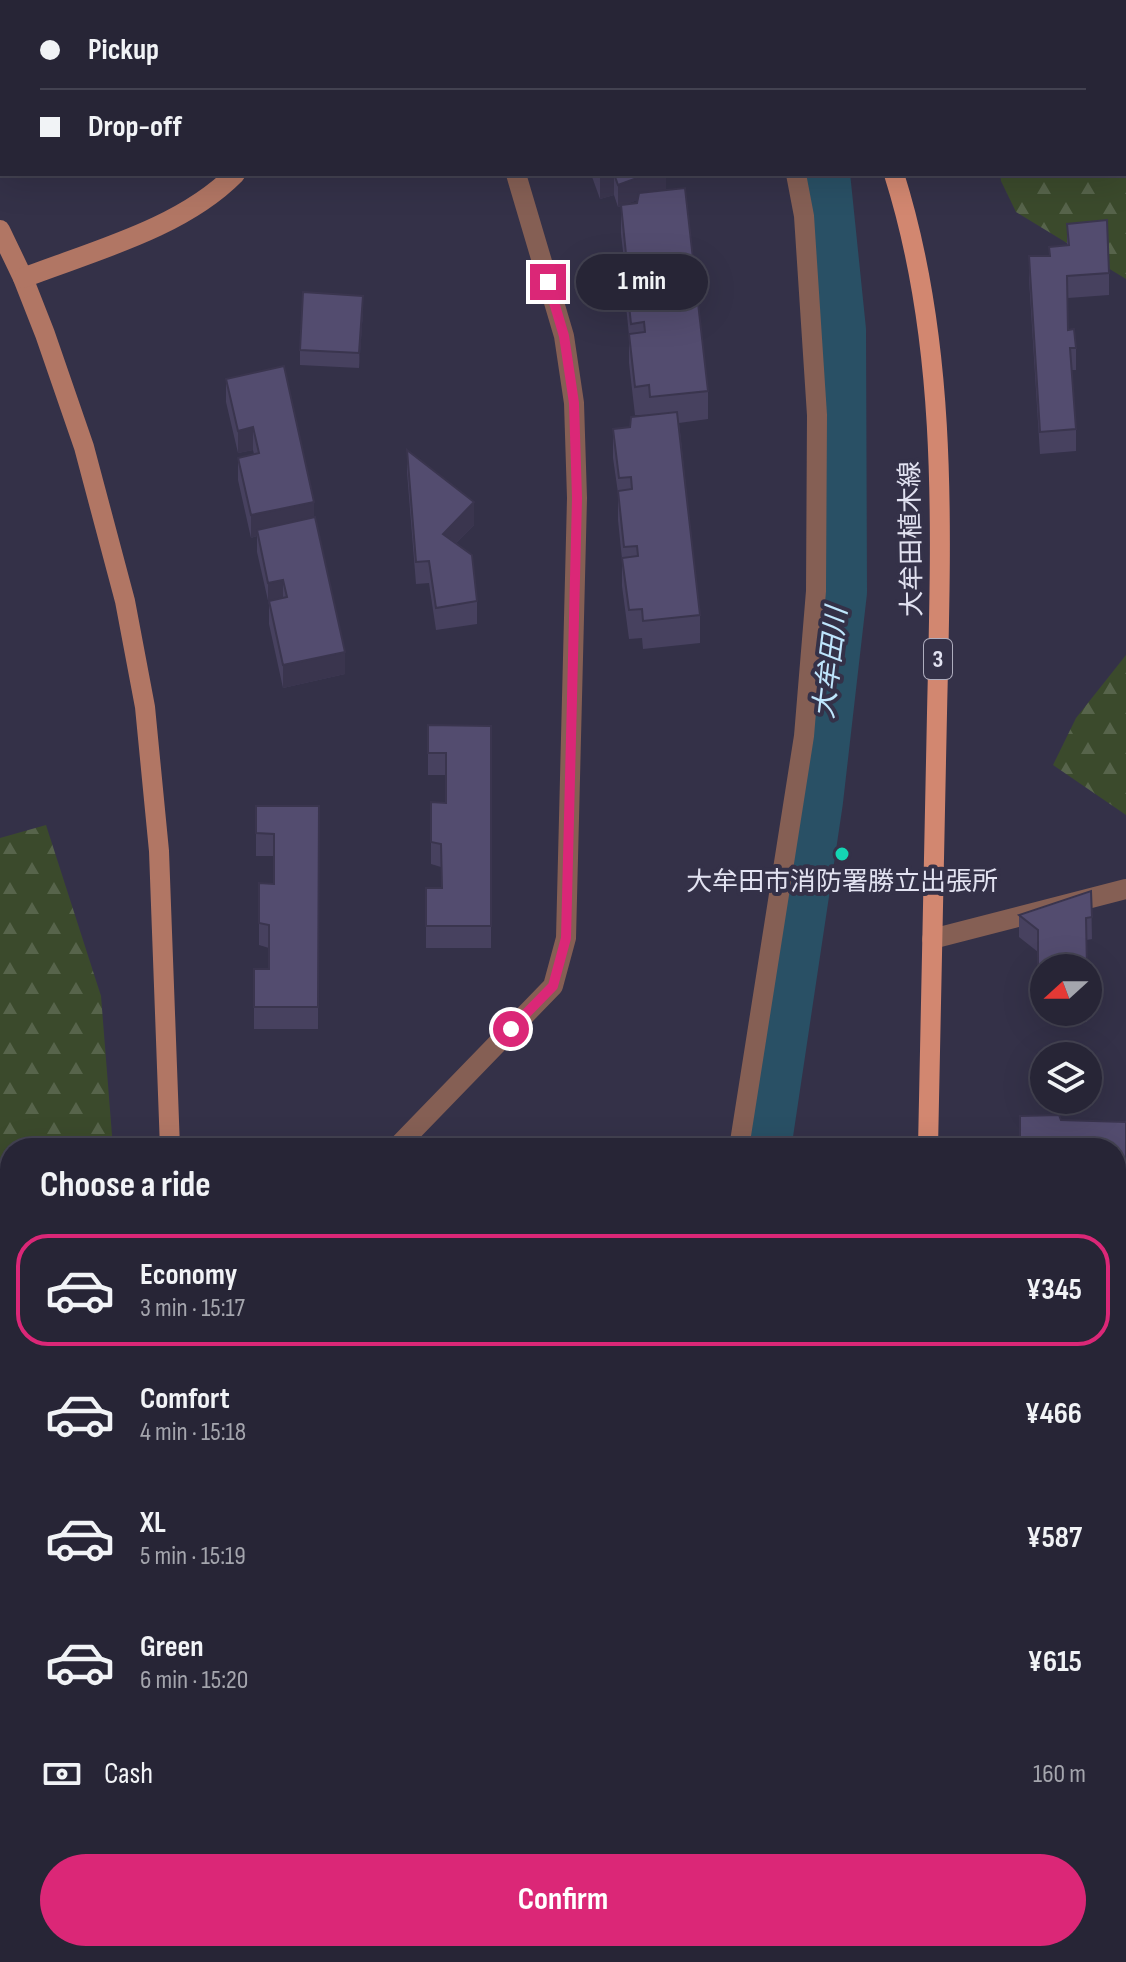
<!DOCTYPE html>
<meta charset="utf-8">
<style>
:root{--surface:#272536;--page:#2f2d3e;--text:#f1f3f6;--muted:#a4a5ad;--line:#434251;--accent:#db2777}
body{margin:0;font-family:"Sofia Sans Condensed","Noto Sans JP",sans-serif;background:var(--page);color:var(--text);height:100vh;display:flex;flex-direction:column;font-size:30px;white-space:nowrap}
*{box-sizing:border-box;margin:0}
p{font-size:26px;color:var(--muted)}
.icon{flex:none;width:44px;height:44px;fill:none;stroke:currentColor;stroke-width:2;stroke-linecap:round;stroke-linejoin:round}
.map{position:relative;flex:1;overflow:hidden}
.details{position:absolute;left:0px;top:1138px;width:1126px;height:824px;display:flex;flex-direction:column;background:var(--surface);border-radius:32px 32px 0 0;box-shadow:0 8px 32px #0002,0 0 0 2px var(--line)}
.details>*{flex:none}
.top-card{position:absolute;left:0px;top:0px;width:1126px;height:176px;box-shadow:0 8px 32px #0002,0 0 0 2px var(--line);display:grid;align-content:center;height:176px;padding:0 40px;background:var(--surface)}
.needle{width:52px;rotate:249deg}
.fabs{position:absolute;left:1030px;top:954px;display:grid;gap:16px}
.fabs a{display:grid;place-items:center;width:72px;height:72px;border-radius:50%;background:var(--surface);box-shadow:0 8px 32px #0002,0 0 0 2px var(--line);font-size:40px}
.end{position:absolute;width:36px;height:36px;margin:-18px;border:10px solid #db2777;background:#fff;box-shadow:0 0 0 4px #fff}
.from{border-radius:50%}
.bubble{position:absolute;height:56px;border-radius:28px;background:var(--surface);box-shadow:0 8px 32px #0002,0 0 0 2px var(--line);font-size:26px;font-weight:700;line-height:56px;text-align:center}
.top-card b{display:flex;align-items:center;gap:28px;height:76px;font-size:30px}
.top-card b+b{border-top:2px solid var(--line)}
.top-card i{width:20px;height:20px;background:var(--text)}
ul{padding:0;list-style:none}
li{display:flex;align-items:center;gap:24px;height:112px;margin:0 16px 12px;padding:0 24px;border:4px solid transparent;border-radius:32px}
li div{flex:1}
li b{display:block;font-size:30px}
li em{font-style:normal;font-weight:700}
li.active{border-color:var(--accent)}
li>.icon{width:72px;height:72px;stroke-width:1.5}
h2{padding:0 40px;font-size:36px;line-height:96px}
.pay{display:flex;align-items:center;gap:20px;height:88px;padding:0 40px;font-size:30px}
.pay p{margin-inline-start:auto}
.cta{display:flex;gap:16px;margin-top:auto;padding:16px 40px}
.cta a{flex:1;height:92px;border-radius:48px;background:var(--accent);color:#fff;font-size:32px;font-weight:700;line-height:92px;text-align:center}
.map>svg:first-child{display:block}
.forest{fill:url(#forest-firs)}
.lines{fill:none;stroke-linecap:round;stroke-linejoin:round}
.river{stroke:#295065;stroke-width:56}
.street{stroke:#855f54;stroke-width:20}
.secondary{stroke:#b17664;stroke-width:20}
.primary{stroke:#d28770;stroke-width:20}
.wall{fill:#47415f;fill-rule:evenodd}
.shaded-wall{fill:#3a354e}
.building{fill:#534c6f;stroke:#3a354e;stroke-width:2}
.route{stroke:#db2777;stroke-width:10}
.poi-dot{fill:#14d5b3;stroke:#343148;stroke-width:3}
.labels{text-anchor:middle;dominant-baseline:central;stroke-width:8;stroke-linejoin:round;paint-order:stroke}
.shield{fill:#343148;stroke:#aeadbe;stroke-width:2}
.shield-label{font-size:24px;font-weight:bold;fill:#e2e2f1}
.street-label{font-size:26px;fill:#e2e2f1;stroke:#343148}
.poi-label{font-size:26px;fill:#e2e2f1;stroke:#343148}
.water-label{font-size:28px;font-style:italic;fill:#bfe6fd;stroke:#343148}
</style>
<div class="map">
<svg width="1126" height="1962" viewBox="0 0 1126 1962">
<defs>
<pattern id="forest-firs" width="22" height="20" patternUnits="userSpaceOnUse" patternTransform="scale(2)"><rect width="22" height="20" fill="#3b4a2c"/><path d="M5 1l3.5 6h-7zM16 11l3.5 6h-7z" fill="#57644b"/></pattern>
</defs>
<rect width="100%" height="100%" fill="#343148"/>
<g class="forest">
<path d="M1072 0H1126V279L1016 212 1001 181 1000 174H1124V2H1072Z"/>
<path d="M1126 655V815L1053 765 1076 718Z"/>
<path d="M46 825 101 996 113 1148H10V1321L0 1323V838Z"/>
</g>
<g class="lines">
<g class="river">
<path d="M778 0 779 2"/>
<path d="M763 1148 815 801 839 592 838 330 822 174"/>
<path d="M502 1952 513 1962"/>
<path d="M666 1962 668 1952"/>
</g>
<g class="street">
<path d="M463 0 464 2"/>
<path d="M754 0 755 2"/>
<path d="M932 939 1126 889"/>
<path d="M396 1148 553 986 566 938 577 498 574 403 564 336 516 174"/>
<path d="M739 1148 804 736 816 591 817 415 804 216 796 174"/>
<path d="M1116 1433 1126 1439"/>
<path d="M1116 1655 1126 1662"/>
<path d="M1064 1952 1075 1962"/>
<path d="M624 1962 626 1952"/>
</g>
<g class="secondary">
<path d="M303 2V0"/>
<path d="M0 230 23 278 45 334 84 447 125 601 145 707 159 851 170 1148"/>
<path d="M23 278C93 251 182 228 235 174"/>
<path d="M0 1362 10 1359"/>
<path d="M0 1771 10 1819"/>
<path d="M22 1952 23 1962"/>
</g>
<g class="primary">
<path d="M835 0V2"/>
<path d="M894 174C949 348 941 532 937 713 934 858 931 1003 928 1148"/>
<path d="M891 1962 892 1952"/>
</g>
</g>
<g class="wall">
<path d="M591 174H666V190L708 391V419L679 423 700 615V643L643 649 642 638 629 639 622 586V559L618 520V493L613 458V429L630 427 649 415H635L629 363V335L625 296V268L621 234V206L618 207 614 195 600 199ZM637 200V203L624 205Z"/>
<path d="M1067 224 1109 273V295L1068 298V330L1076 348V370H1071L1076 429V451L1040 454 1029 279V256H1049V247L1067 245Z"/>
<path d="M363 311 359 368 300 365V350Z"/>
<path d="M226 379 314 517 345 674 283 688 269 624V605L257 552V536L251 538 238 480V458L254 454 253 450 238 453 226 402Z"/>
<path d="M407 450 474 525 456 543 477 601V624L436 630 429 583 416 584 407 472Z"/>
<path d="M428 725 491 726V948H426V888H442L441 867 431 864V802L446 803V775H428Z"/>
<path d="M256 806H319L318 1029H254V969H269V948L259 945V883L274 884V856H256Z"/>
<path d="M1091 891 1092 939 1087 940 1044 968V1012H1087V1022L1044 1021V991L1038 992V952L1019 937V915Z"/>
<path d="M1061 1120 1126 1122V1365L1116 1361V1148Z"/>
<path d="M10 1500V1679L0 1653V1503Z"/>
<path d="M1126 1611V1643L1121 1640V1617Z"/>
<path d="M1126 1670V1763L1116 1756V1675Z"/>
<path d="M120 1952H189L165 1962H124Z"/>
<path d="M541 1952H578L577 1962H550Z"/>
<path d="M735 1952H833L831 1962H738Z"/>
</g>
<g class="shaded-wall">
<rect x="540" y="0" width="14" height="2"/>
<path d="M610 174H614V195L600 199V177Z"/>
<path d="M648 174H666V190L618 207V185Z"/>
<path d="M363 296V311L359 368V353Z"/>
<path d="M253 427V450L238 453V431Z"/>
<path d="M314 502V524L257 530V536L251 538V515Z"/>
<path d="M474 502V525L443 556V534Z"/>
<path d="M283 580V602L269 601 268 605V583Z"/>
<path d="M345 652V674L283 688V665Z"/>
<path d="M1126 1897V1919L1116 1929V1907Z"/>
<path d="M130 1952H189L165 1962H130Z"/>
<path d="M829 1952H833L831 1962H827Z"/>
</g>
<g class="building">
<path d="M558 0H608L609 2H559Z"/>
<path d="M614 174H648L618 185Z"/>
<path d="M685 188 708 391 650 397 649 385 635 387 629 334 645 332 644 322 631 324 625 267 639 265 638 253 626 254 621 205 637 203 639 193Z"/>
<path d="M1107 220 1109 273 1067 276 1068 330 1074 329 1076 348H1070L1076 429 1040 432 1029 256H1050L1049 247 1069 245 1067 224Z"/>
<path d="M303 292 363 296 359 353 300 350Z"/>
<path d="M284 366 314 502 251 515 238 458 259 453 253 427 238 431 226 379Z"/>
<path d="M677 412 700 615 643 621 642 609 629 610 622 558 638 556 637 546 624 547 618 491 632 489 631 477 619 478 613 429 630 427 631 417Z"/>
<path d="M407 450 474 502 443 534 472 555 477 601 436 608 429 561 416 562Z"/>
<path d="M315 517 345 652 283 665 269 601 287 597 283 580 268 583 257 530Z"/>
<path d="M428 725 491 726V926H426V888H442L441 844 431 842V802L446 803V753H428Z"/>
<path d="M256 806H319L318 1007H254V969H269V925L259 923V883L274 884V834L256 833Z"/>
<path d="M1091 891 1092 917 1086 918 1087 968H1044V999V968L1038 969V930L1019 915Z"/>
<path d="M1059 1115 1061 1120 1126 1122V1336L1116 1332V1148H1020V1116Z"/>
<path d="M10 1500V1651L0 1624V1503Z"/>
<path d="M1126 1611V1621L1121 1617Z"/>
<path d="M1122 1667 1126 1670V1748L1116 1740V1675Z"/>
<path d="M1122 1830 1126 1833V1897L1116 1907V1836Z"/>
<path d="M555 1952H576V1955L560 1957Z"/>
<path d="M741 1952H829L827 1962H744Z"/>
</g>
<g class="lines">
<path class="route" d="M511 1029 553 986 566 938 577 498 574 403 564 336 548 282"/>
</g>
<circle class="poi-dot" cx="842" cy="854" r="8"/>
<g class="labels">
<rect class="shield" x="924" y="639" width="28" height="40" rx="6"/>
<g class="shield-label">
<text x="938" y="659">3</text>
</g>
<g class="street-label">
<text transform="translate(912 539) rotate(-91)">大牟田植木線</text>
</g>
<g class="poi-label">
<text x="842" y="882">大牟田市消防署勝立出張所</text>
</g>
<g class="water-label">
<text transform="translate(831 663) rotate(-83)">大牟田川</text>
</g>
</g>
</svg>
<div class="fabs">
<a><svg class="needle" viewBox="-14 -14 28 28"><path d="M0-13l5 13h-10z" fill="#e53935"/><path d="M0 13l5-13h-10z" fill="#a4a5ad"/></svg></a>
<a><svg class="icon" aria-label="layers" viewBox="0 0 24 24"><path d="M12 4l9 5-9 5-9-5zM3 14l9 5 9-5"/></svg></a>
</div>
<i class="end from" style="left:511px;top:1029px"></i>
<i class="end" style="left:548px;top:282px"></i>
<div class="bubble" style="left:576px;top:254px;width:132px">1 min</div>
<div class="top-card">
<b><i class="from"></i>Pickup</b>
<b><i></i>Drop-off</b>
</div>
<section class="details">
<h2>Choose a ride</h2>
<ul>
<li class="active"><svg class="icon" aria-label="car" viewBox="0 0 24 24"><path d="M5 17H2v-5l4-1 3-4h7l3 4 3 1v5h-3M9 17h6M6 11h13"/><circle cx="7" cy="17" r="2"/><circle cx="17" cy="17" r="2"/></svg><div><b>Economy</b><p>3 min · 15:17</p></div><em>¥345</em></li>
<li><svg class="icon" aria-label="car" viewBox="0 0 24 24"><path d="M5 17H2v-5l4-1 3-4h7l3 4 3 1v5h-3M9 17h6M6 11h13"/><circle cx="7" cy="17" r="2"/><circle cx="17" cy="17" r="2"/></svg><div><b>Comfort</b><p>4 min · 15:18</p></div><em>¥466</em></li>
<li><svg class="icon" aria-label="car" viewBox="0 0 24 24"><path d="M5 17H2v-5l4-1 3-4h7l3 4 3 1v5h-3M9 17h6M6 11h13"/><circle cx="7" cy="17" r="2"/><circle cx="17" cy="17" r="2"/></svg><div><b>XL</b><p>5 min · 15:19</p></div><em>¥587</em></li>
<li><svg class="icon" aria-label="car" viewBox="0 0 24 24"><path d="M5 17H2v-5l4-1 3-4h7l3 4 3 1v5h-3M9 17h6M6 11h13"/><circle cx="7" cy="17" r="2"/><circle cx="17" cy="17" r="2"/></svg><div><b>Green</b><p>6 min · 15:20</p></div><em>¥615</em></li>
</ul>
<div class="pay"><svg class="icon" aria-label="cash" viewBox="0 0 24 24"><path d="M3 7h18v10H3z"/><circle cx="12" cy="12" r="2"/></svg>Cash<p>160 m</p></div>
<div class="cta"><a>Confirm</a></div>
</section>
</div>
